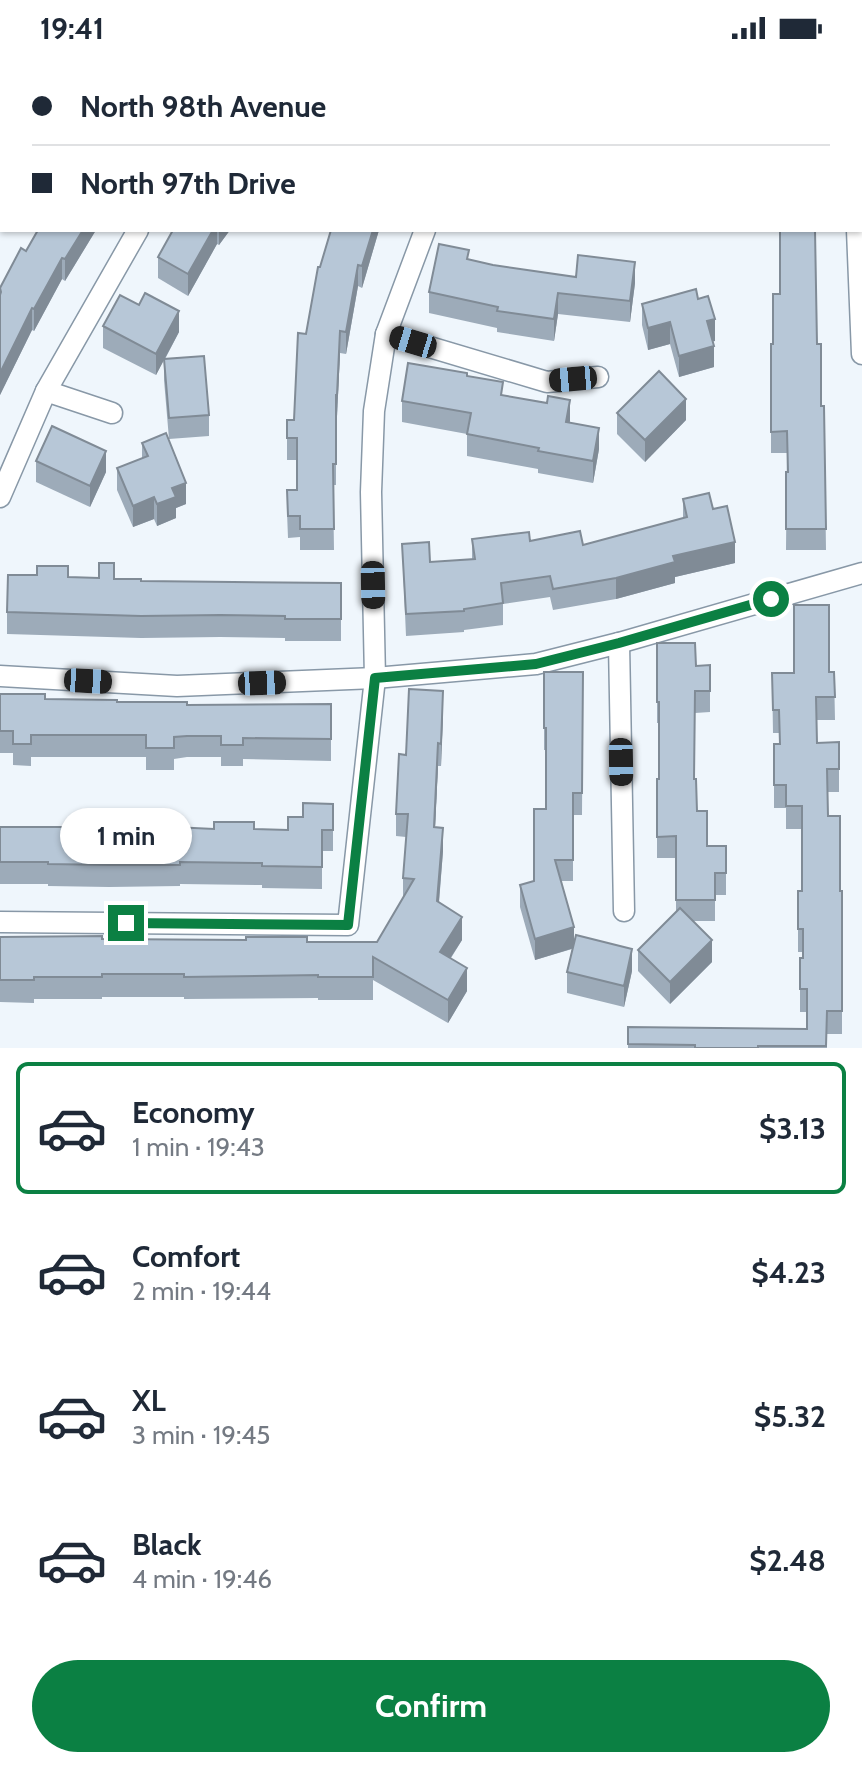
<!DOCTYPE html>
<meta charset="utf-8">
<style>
:root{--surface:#fff;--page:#f2f2f3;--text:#1f2937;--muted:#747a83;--line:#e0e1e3;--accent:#0b8043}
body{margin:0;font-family:Cabin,sans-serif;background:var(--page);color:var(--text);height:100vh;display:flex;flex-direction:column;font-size:30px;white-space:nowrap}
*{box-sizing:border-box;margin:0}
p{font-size:26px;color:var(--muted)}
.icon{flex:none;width:44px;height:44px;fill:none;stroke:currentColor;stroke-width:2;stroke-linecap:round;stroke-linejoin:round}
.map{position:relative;height:992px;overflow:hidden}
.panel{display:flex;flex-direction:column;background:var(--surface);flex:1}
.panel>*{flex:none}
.hud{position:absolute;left:0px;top:0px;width:862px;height:176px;box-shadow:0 2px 6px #0004;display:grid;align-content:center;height:176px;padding:0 32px;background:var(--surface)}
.end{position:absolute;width:36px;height:36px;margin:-18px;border:10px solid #0b8043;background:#fff;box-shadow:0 0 0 4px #fff}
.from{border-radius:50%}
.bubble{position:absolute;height:56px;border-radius:28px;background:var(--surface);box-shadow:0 2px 6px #0004;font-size:26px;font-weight:700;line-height:56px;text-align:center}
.car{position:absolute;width:24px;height:48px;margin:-24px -12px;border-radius:10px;box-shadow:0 0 6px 2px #0007;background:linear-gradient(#222 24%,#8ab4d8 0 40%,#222 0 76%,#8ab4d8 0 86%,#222 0)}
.hud b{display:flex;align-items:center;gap:28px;height:76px;font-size:30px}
.hud b+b{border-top:2px solid var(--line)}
.hud i{width:20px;height:20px;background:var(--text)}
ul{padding:14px 0 0;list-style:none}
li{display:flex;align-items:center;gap:24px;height:132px;margin:0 16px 12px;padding:0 16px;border:4px solid transparent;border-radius:12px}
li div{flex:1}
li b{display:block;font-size:30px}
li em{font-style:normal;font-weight:700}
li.on{border-color:var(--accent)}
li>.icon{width:72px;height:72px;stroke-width:1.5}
.button{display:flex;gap:16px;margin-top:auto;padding:16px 32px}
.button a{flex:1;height:92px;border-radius:48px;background:var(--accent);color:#fff;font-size:32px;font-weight:700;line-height:92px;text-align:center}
.status{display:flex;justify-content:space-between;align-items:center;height:56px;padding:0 40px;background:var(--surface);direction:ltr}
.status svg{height:22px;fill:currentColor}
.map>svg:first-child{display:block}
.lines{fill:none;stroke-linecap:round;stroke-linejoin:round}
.minor-casing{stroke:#8898a7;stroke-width:23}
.minor{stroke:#fff;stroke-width:20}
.wall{fill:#9dabb9}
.shaded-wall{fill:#808b96}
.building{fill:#b7c7d7;stroke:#808b96;stroke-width:2}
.route{stroke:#0b8043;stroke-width:10}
</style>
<div class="status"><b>19:41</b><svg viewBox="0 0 49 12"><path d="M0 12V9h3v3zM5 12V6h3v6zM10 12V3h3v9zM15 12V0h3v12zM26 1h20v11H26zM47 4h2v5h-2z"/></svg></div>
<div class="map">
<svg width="862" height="992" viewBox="0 0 862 992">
<rect width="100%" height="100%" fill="#eff6fc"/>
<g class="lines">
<defs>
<g id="minor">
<path d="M851 0V2"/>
<path d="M240 2 242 0"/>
<path d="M857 174 862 298"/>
<path d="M386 278 547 326 598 321"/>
<path d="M46 335 112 357"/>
<path d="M0 441 46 335 138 174"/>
<path d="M619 587 624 855"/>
<path d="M0 620 177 630 375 622 536 608 619 587 862 517"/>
<path d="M0 866 348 869 375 622 371 436 374 355 386 278 425 174"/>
</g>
</defs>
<use href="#minor" class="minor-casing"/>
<use href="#minor" class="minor"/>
</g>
<g class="wall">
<path d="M280 0H349L348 2H279Z"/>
<path d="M452 0H815V2H449Z"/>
<path d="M96 174 65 225 62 223 34 275 32 274 0 339V232L26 195Z"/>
<path d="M173 174H230L219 189 217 188 188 240 158 222V201Z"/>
<path d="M331 174H379L362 232 358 230 346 298 340 297 337 360H336V429H333L334 494H300V481L288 482 287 456 297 434V404H287V364H294L306 278 320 211Z"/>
<path d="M469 204 493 209 576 221 635 227 630 266 558 258 554 285 497 276V272L429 257V236Z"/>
<path d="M642 248 715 285H712L714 311 679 321 670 288 648 294 642 269Z"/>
<path d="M103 270 179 276 165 303 209 359V380L169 383 164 324V303L156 319 103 292Z"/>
<path d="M771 288H817L821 350H824L826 494H786L787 397H771Z"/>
<path d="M467 320 503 339 570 367 599 393 593 427 538 417V413L467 400V378L402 366V345Z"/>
<path d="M617 357 686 364 645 406 617 378Z"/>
<path d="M142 387 186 448 176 452V462L157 470 154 463 133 471 117 434V412L142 402Z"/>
<path d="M36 405 106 416 90 451 36 426Z"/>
<path d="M683 443 713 453 735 507 675 521V527L616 543 553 554 550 541 503 548V569L464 574V576L406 580 402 488 430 506 472 503V483L530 485 583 489 683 463Z"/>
<path d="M37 519 141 525 341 527V585H285V582L220 581 141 582 7 578V556Z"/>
<path d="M657 587 696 610 710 635V656L695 657 694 723 697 755 707 790H726V839H715V865H693L712 906 670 948 638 915V894L676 856V802H657V723H659V667H657Z"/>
<path d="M544 616H583L582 759H573V825H561L574 886 632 915 624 951 567 937V916L572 893 535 904 520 851V829L534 825 546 753V694H544Z"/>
<path d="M834 616 835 664H816L817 687 839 686V736H828V760L840 835H842V978H827V992H628V971L807 973V956H800V902H803V896H798V835H802V773H786V752H774V688H779V677H773L772 617Z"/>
<path d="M0 638 45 643 117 646 187 649 331 648V705L243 703V710H221V701H187L174 703V714H146V701H31V710L13 709V697H0Z"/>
<path d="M443 657 441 710H438L435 772 443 795 439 847 462 884 451 902 467 935 448 967 373 924V944H318V942L184 943V941H102V943H34V947L0 946V881L377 886 403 842V822L406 781 396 780V758L406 699Z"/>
<path d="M333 748V795H322V833L262 832V829L180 828V830L109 831 48 830V828H0V771L153 770 214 773 288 774 303 761Z"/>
</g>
<g class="shaded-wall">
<path d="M533 0H561V2H525Z"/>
<path d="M2 22V43L0 47V25Z"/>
<path d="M83 174H96L65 225V203Z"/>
<path d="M213 174H217V188L188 240V218Z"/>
<path d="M219 174H230L219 189Z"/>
<path d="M373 174H379L362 232V210Z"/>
<path d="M62 202V223L34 275V253Z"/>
<path d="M635 206V227L630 266V245Z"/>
<path d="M358 209V230L346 298V276Z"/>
<path d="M558 237V258L554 285V263Z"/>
<path d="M32 252V274L0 339V317Z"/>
<path d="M179 255V276L156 319V298Z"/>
<path d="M715 263V285L707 287V265Z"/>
<path d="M670 266V288L648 294V272Z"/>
<path d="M340 275V297L337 360V339Z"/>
<path d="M714 290V311L679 321V300Z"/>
<path d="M686 343V364L645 406V384Z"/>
<path d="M570 344V365L566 387V366Z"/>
<path d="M599 372V393L593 427V405Z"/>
<path d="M106 395V416L90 451V430Z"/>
<path d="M186 427V448L176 452V462L157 470V448L172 432Z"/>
<path d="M154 441V463L133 471V450Z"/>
<path d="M735 486V507L675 521V527L616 543V522L673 500Z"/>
<path d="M443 635V657L441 710V688Z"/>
<path d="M438 687V710L434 794V771Z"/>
<path d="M443 772V795L437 868V845Z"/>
<path d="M462 861V884L440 918V896Z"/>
<path d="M574 871V892L535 904V883Z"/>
<path d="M712 884V906L670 948V926Z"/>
<path d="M632 893V915L624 951V930Z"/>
<path d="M467 912V935L448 967V944Z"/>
</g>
<g class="building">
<path d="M0 0H15L13 2H2V22L0 25Z"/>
<path d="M138 0H188L187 2H137Z"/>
<path d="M280 0H326L325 2H279Z"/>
<path d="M452 0H533L525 2H449Z"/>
<path d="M38 174H83L65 203 62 202 34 253 32 252 0 317V239L1 236 0 232 21 192 26 195Z"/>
<path d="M173 174H213L188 218 158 201Z"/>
<path d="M331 174H373L362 210 358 209 346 276 340 275 337 339H336V408H333L334 473H300V460H288L287 434H297V382H287V364H294L298 277 306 278 318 211H320Z"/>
<path d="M780 174H815L817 288H821V350H824L826 473H786V416H788L787 375 771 376V288H773V238H780Z"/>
<path d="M439 188 469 194 467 203 493 209 576 221 578 199 635 206 630 245 558 237 554 263 497 255 498 251 429 236Z"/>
<path d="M696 233 698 243 708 240 715 263 707 265 714 290 679 300 670 266 648 272 642 248Z"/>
<path d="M145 237 179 255 156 298 103 270 120 239 139 249Z"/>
<path d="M204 300 209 359 169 362 164 303Z"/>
<path d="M408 307 467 317V320L503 326 501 339 547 347 548 340 570 344 566 366 599 372 593 405 538 395 539 392 467 378 471 357 402 345Z"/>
<path d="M659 315 686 343 645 384 617 357Z"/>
<path d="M52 370 106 395 90 430 36 405Z"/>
<path d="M166 377 186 427 172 432 176 441 157 448 154 441 133 450 117 412 148 400 142 387Z"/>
<path d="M709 437 713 453 727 450 735 486 673 500 675 506 616 522 553 533 550 520 501 527 503 547 464 553V555L406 558 402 488 429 486 430 506 475 503 472 483 529 476 530 485 580 475 583 489 687 461 683 443Z"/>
<path d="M99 507H114V523H141V525L341 527V563H285V560L220 559 141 560 7 556 8 519H37V510H68V521L99 522Z"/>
<path d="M794 549H829V616H834L835 641H816L817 687 839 686V713H827L828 760H840V835H842V955H827L826 990H758V992H695V989L628 988V971L807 973V933H800V902H803V873H798V835H802V750H786V729H774V688H780L779 654H773L772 617H794Z"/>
<path d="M657 587H695L696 610 710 609V635H695L694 723H696L697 755H707V790H726V817H715V844H676V780L657 781V723H659V646H657Z"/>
<path d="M544 616H583L582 737H573V804H555L574 871 535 883 520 829 534 825V753H546V672H544Z"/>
<path d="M409 633 443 635 441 688 438 687 434 771 443 772 437 845 462 861 440 896 467 912 448 944 373 901V921H318V919L184 921V918H102V921H34V924H0V881L102 880V883L246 884V881H307V886H377L414 823 403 822 408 758H396L399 698 406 699Z"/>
<path d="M0 638H45V643L117 644V646H187V649L331 648V683L243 682V689H221V680H187L174 681V692H146V679H31V688H13V675H0Z"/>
<path d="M303 747 333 748V774H322V811L262 810V807L180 806V809H109L48 808V806H0V771H123L137 769V757H153V770L214 773V766H254V773L288 774V761H303Z"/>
<path d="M680 852 712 884 670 926 638 894Z"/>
<path d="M576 879 632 893 624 930 567 916Z"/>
</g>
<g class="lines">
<path class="route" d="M126 867 348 869 375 622 536 608 619 587 771 543"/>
</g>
</svg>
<i class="end from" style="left:771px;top:543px"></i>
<i class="end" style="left:126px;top:867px"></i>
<div class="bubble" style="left:60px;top:752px;width:132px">1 min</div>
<i class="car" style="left:413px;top:286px;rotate:287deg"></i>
<i class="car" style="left:573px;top:323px;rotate:265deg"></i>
<i class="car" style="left:373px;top:529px;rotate:179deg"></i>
<i class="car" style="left:88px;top:625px;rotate:93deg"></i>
<i class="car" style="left:262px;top:627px;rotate:88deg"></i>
<i class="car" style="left:621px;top:706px;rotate:179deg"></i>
<div class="hud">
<b><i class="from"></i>North 98th Avenue</b>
<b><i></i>North 97th Drive</b>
</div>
</div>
<section class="panel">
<ul>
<li class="on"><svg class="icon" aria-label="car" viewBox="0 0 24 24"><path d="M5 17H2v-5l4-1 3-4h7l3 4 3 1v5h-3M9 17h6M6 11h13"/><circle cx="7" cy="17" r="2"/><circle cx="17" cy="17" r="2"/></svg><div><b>Economy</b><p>1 min · 19:43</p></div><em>$3.13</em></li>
<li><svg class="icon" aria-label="car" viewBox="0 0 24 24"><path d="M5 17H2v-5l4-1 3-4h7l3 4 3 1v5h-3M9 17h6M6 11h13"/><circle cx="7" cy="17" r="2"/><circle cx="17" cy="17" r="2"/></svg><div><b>Comfort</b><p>2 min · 19:44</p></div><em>$4.23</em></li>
<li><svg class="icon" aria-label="car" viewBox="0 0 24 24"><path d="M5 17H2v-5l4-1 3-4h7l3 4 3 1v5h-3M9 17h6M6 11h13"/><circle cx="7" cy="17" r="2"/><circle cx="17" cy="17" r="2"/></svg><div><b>XL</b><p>3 min · 19:45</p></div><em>$5.32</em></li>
<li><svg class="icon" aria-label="car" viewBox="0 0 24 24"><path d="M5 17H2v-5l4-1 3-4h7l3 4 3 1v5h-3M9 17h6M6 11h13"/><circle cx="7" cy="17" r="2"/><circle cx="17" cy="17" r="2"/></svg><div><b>Black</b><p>4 min · 19:46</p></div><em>$2.48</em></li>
</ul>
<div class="button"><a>Confirm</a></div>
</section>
